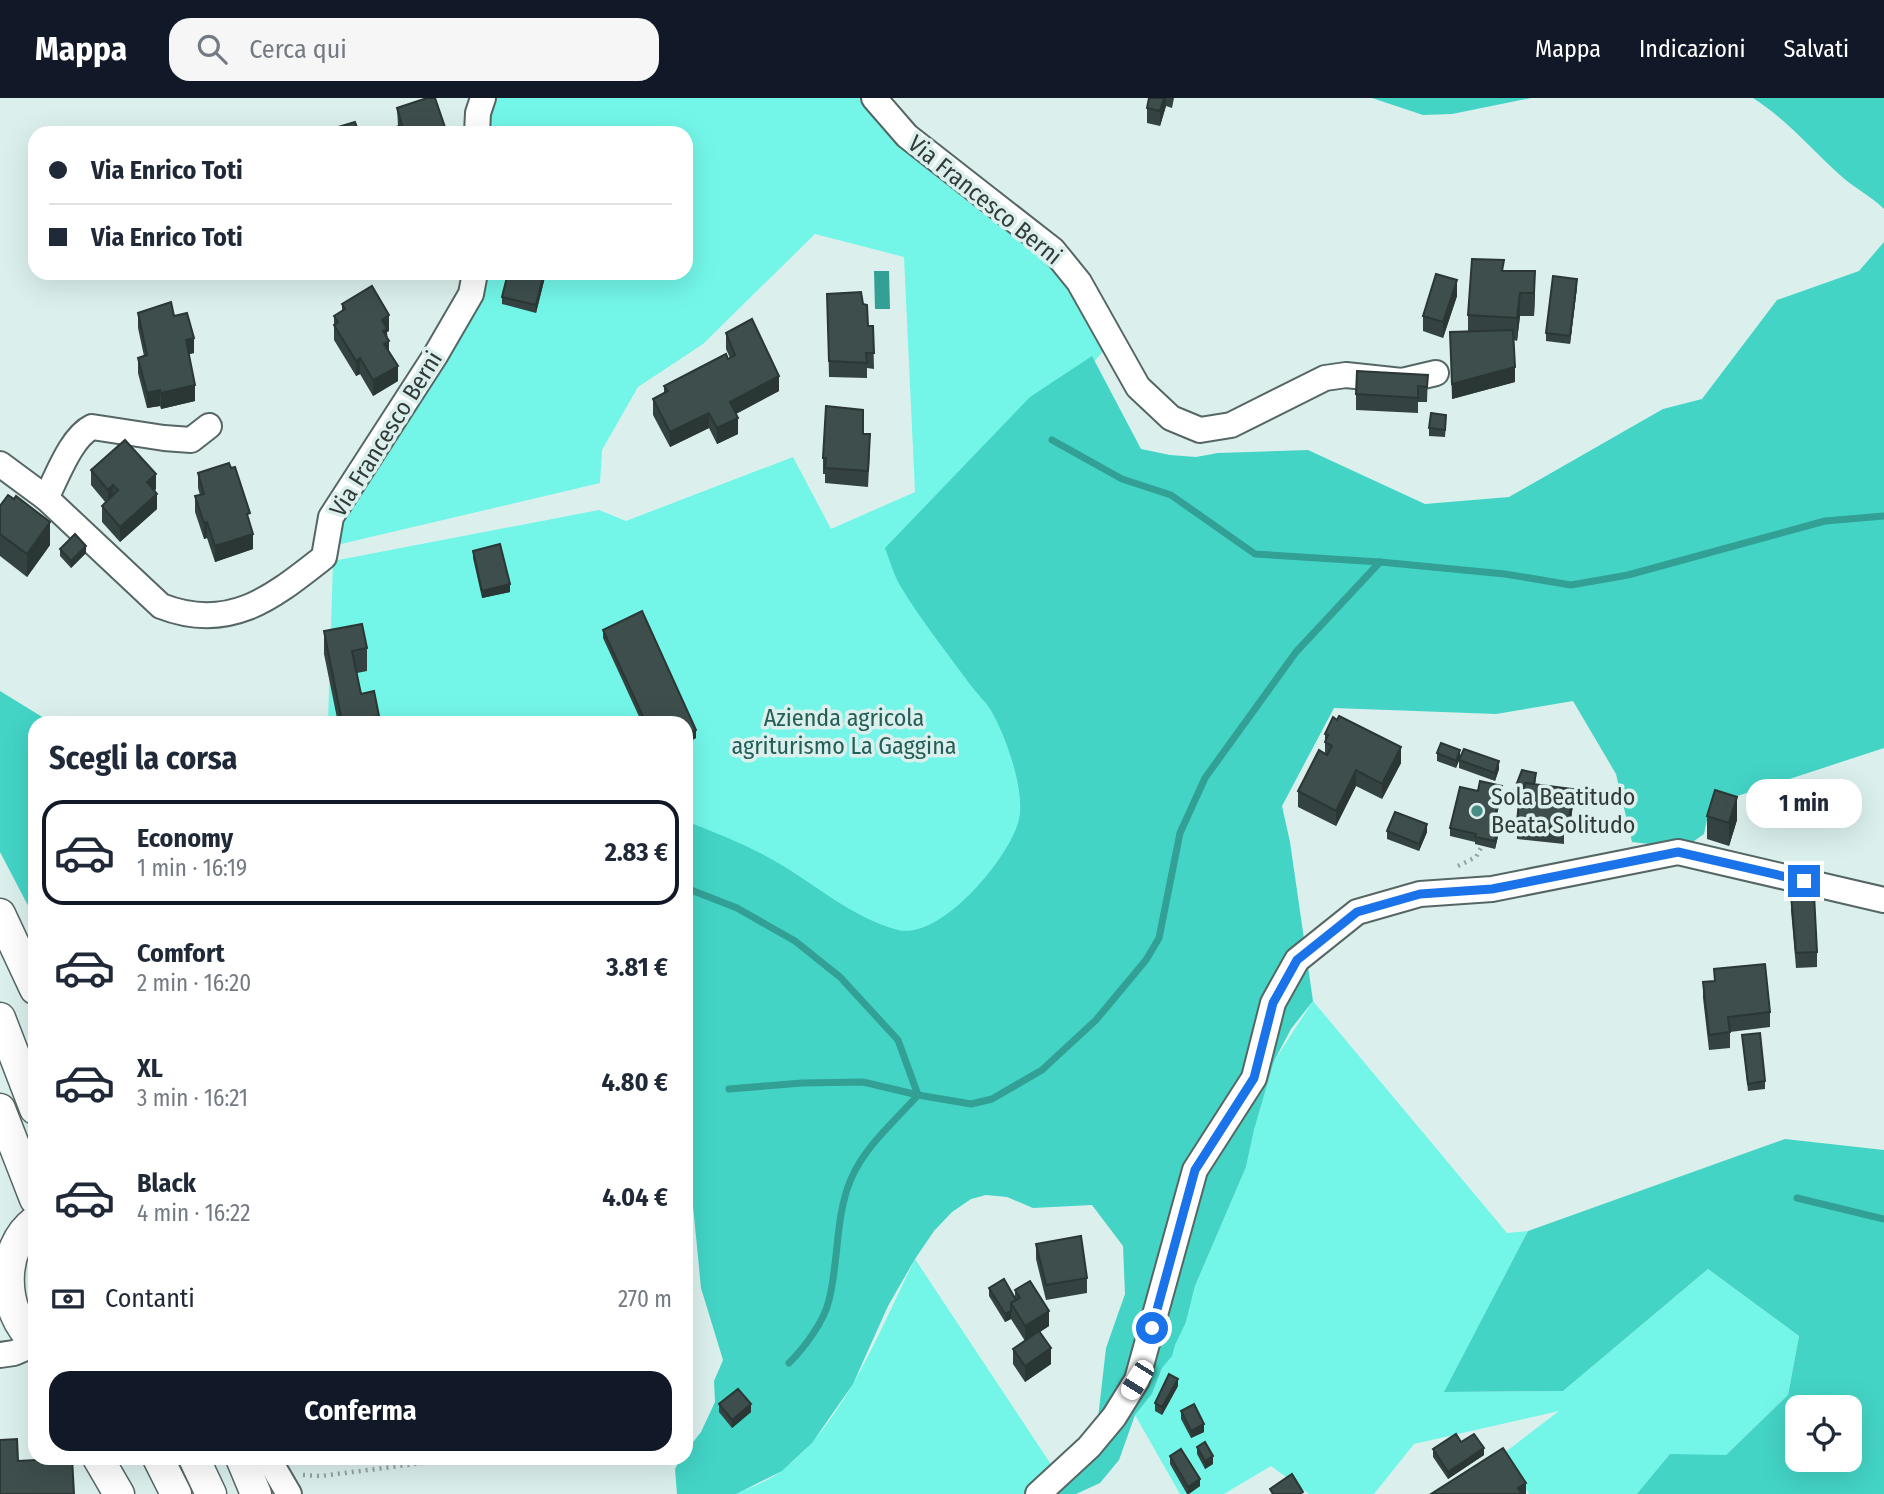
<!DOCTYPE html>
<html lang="it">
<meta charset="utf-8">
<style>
:root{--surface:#fff;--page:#f6f6f7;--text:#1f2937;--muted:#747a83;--line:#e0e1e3;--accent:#111827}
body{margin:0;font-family:"Fira Sans Condensed",sans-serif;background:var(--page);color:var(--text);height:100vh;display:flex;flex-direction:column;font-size:26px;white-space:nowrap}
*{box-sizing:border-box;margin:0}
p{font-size:23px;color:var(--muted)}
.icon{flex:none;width:38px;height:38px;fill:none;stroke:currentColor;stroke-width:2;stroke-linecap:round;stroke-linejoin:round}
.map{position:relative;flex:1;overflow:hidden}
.sheet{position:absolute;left:28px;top:618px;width:665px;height:749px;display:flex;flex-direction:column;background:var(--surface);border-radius:21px;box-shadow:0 7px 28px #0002}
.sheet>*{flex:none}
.top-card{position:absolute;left:28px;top:28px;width:665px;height:154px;border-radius:21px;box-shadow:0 7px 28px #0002;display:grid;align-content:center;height:154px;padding:0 21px;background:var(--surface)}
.tools{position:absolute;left:1785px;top:1297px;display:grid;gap:14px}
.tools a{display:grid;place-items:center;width:77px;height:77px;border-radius:14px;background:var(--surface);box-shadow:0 7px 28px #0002;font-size:35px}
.end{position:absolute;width:32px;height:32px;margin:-16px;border:9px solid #1a73e8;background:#fff;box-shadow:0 0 0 4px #fff}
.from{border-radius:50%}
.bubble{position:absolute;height:49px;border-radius:21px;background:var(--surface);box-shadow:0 7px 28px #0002;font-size:23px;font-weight:700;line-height:49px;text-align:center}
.car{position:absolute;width:21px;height:42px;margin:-21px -10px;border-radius:9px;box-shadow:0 0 5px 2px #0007;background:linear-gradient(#fff 24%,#345 0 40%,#fff 0 76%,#345 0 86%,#fff 0)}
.top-card b{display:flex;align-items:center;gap:24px;height:66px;font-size:26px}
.top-card b+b{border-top:2px solid var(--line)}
.top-card i{width:18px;height:18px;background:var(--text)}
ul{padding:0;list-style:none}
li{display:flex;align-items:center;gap:21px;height:105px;margin:0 14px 10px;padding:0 7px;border:4px solid transparent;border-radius:21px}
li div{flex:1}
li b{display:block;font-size:26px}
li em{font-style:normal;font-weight:700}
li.on{border-color:var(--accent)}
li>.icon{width:63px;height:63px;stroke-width:1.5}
h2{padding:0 21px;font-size:32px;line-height:84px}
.pay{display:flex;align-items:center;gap:18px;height:77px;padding:0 21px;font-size:26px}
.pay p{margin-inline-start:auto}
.cta{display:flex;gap:14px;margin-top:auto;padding:14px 21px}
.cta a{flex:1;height:80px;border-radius:21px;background:var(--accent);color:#fff;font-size:28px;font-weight:700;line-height:80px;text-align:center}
header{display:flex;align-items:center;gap:42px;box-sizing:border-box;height:98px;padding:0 35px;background:var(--accent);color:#fff}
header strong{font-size:33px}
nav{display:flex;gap:38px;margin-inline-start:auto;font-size:24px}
.search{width:490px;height:63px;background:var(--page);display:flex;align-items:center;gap:18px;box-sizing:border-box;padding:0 24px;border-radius:21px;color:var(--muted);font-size:26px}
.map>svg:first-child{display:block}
.green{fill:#73f6e8}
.forest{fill:#43d4c6;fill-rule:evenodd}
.water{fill:#33a095}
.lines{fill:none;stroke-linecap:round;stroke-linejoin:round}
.stream{stroke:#33a095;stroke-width:7}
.minor-casing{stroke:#556765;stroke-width:28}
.tertiary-casing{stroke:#556765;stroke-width:33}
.path{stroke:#93a3a1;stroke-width:4.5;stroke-dasharray:2 5;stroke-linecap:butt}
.minor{stroke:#fff;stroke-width:24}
.tertiary{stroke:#fff;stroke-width:30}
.wall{fill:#344341}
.shaded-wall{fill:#2b3735}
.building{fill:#3d4e4c;stroke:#2b3735;stroke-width:2}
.route{stroke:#1a73e8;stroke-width:9}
.poi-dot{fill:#478d85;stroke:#dbf0ed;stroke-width:2.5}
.labels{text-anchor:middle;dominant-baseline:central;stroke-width:7;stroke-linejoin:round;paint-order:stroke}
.street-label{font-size:24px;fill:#333b3a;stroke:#dbf0ed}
.park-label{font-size:24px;fill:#245e58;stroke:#dbf0ed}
.poi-label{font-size:24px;fill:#333b3a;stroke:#dbf0ed;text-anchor:start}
</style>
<header>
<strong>Mappa</strong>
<div class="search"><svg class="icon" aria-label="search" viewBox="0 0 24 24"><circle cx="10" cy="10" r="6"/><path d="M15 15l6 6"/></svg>Cerca qui</div>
<nav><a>Mappa</a><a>Indicazioni</a><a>Salvati</a></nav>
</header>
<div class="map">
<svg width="1884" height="1396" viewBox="0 0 1884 1396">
<rect width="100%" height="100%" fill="#dbf0ed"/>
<g class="green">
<path d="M491 0H865L1053 161 1107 249 921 460 1031 639 1041 729 1004 792 901 843 686 735V625H328L333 463 599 412 626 423 793 359 831 431 915 394 904 159 815 136 703 246 638 289 602 352 600 385 341 446 332 436 478 175H686V35H483Z"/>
<path d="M1313 903 1507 1135 1528 1133 1445 1294 1563 1293 1708 1171 1799 1238 1788 1297 1726 1357 1647 1396H1529L1504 1355 1559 1313 1414 1346 1374 1396H1309L1271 1368 1224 1396H1180L1135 1317 1152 1296 1162 1270 1186 1224 1195 1188 1246 1069 1254 1032 1274 963Z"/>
<path d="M915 1161 1056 1374 1024 1396H736C751 1389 771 1382 784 1371 846 1322 880 1231 915 1161Z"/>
</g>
<g class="forest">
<path d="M1372 0H1531L1452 16 1423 17Z"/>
<path d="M1753 0H1884V111C1871 98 1854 90 1840 77 1812 52 1786 21 1753 0Z"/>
<path d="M1884 144V650L1710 707 1704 736 1684 750 1632 744 1616 676 1573 603 1496 616 1334 610 1282 708 1290 744 1313 903 1291 931 1274 963 1254 1032 1246 1069 1195 1188 1186 1224 1175 1247 1172 1258 1162 1270 1152 1296 1135 1317 1119 1362 1100 1385 1076 1396H1024L1056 1374 1097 1329 1106 1250 1125 1196 1123 1148 1092 1107 1033 1110 1007 1099 986 1097 971 1101 952 1114 934 1133 915 1161 888 1208 853 1286 812 1345 782 1373 736 1396H677L675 1371 681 1360H686V1353L701 1334 715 1304 714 1283 723 1262 701 1190 688 1056 686 1054V723C716 735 745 746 773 762 814 785 852 820 898 832 941 842 1007 762 1018 725 1027 698 1007 642 994 618 989 607 979 598 972 589 948 556 922 524 901 489 894 478 890 463 885 450L1030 299 1092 258 1141 351 1170 357 1196 359 1218 355 1308 352 1425 406 1509 399 1663 311 1702 301 1777 202 1859 173Z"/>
<path d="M0 593 52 625H35V821L0 754Z"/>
<path d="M1785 1041 1884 1052V1396H1637L1670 1356 1726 1357 1788 1297 1799 1238 1708 1171 1563 1293 1444 1294 1528 1133ZM1797 1309H1850V1362H1797Z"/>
</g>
<path class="water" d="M874 173H889L890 211H875Z"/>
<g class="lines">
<g class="stream">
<path d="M1052 342 1122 381 1171 397 1255 456 1380 464 1505 476 1571 487 1628 477 1825 423 1884 418"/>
<path d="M686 790 737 810 795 843 840 879 898 942 918 997C895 1023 865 1048 851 1081 835 1118 839 1163 829 1202 824 1224 804 1250 789 1265"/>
<path d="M729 991 802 985 863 984 918 997 971 1006 992 1001 1042 972 1096 922 1146 862 1159 840 1180 735 1205 680 1296 554 1380 464"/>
<path d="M1797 1100 1884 1121"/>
</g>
<defs>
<g id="minor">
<path d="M874 0 907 38 1053 152 1079 184 1138 289 1171 320 1200 332 1231 327 1325 280 1346 277 1402 283 1436 275"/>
<path d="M477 35 478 15 483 0"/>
<path d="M0 366 46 400 161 508C230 535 273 499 324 459L331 419 435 258 471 196 475 175"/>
<path d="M46 400C57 379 71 339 92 329L164 340 191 342 209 328"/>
<path d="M0 1257 14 1255 35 1246"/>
<path d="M268 1360 289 1396"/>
<path d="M1038 1396 1089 1349 1114 1319 1137 1282 1195 1072 1254 980 1273 905 1297 862 1357 814 1420 796 1492 791 1678 754 1884 802"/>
</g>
<g id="tertiary">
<path d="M0 816 35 891"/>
<path d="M0 920 35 1011"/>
<path d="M0 1011 35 1101"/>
<path d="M35 1123C0 1149 0 1214 35 1243"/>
<path d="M98 1360 119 1396"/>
<path d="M158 1360 176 1396"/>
<path d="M194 1360 211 1396"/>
<path d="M241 1360 256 1396"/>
</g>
</defs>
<use href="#minor" class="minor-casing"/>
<use href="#tertiary" class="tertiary-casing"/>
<g class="path">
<path d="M1458 768 1476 759 1482 748"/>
<path d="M303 1377 321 1378 462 1360"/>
</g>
<use href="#minor" class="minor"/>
<use href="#tertiary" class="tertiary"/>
</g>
<g class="wall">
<path d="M1149 0H1174L1172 10 1166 8 1160 28 1147 25V10Z"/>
<path d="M397 10 447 35H391V31L398 28Z"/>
<path d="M1504 173 1535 196 1534 218H1520L1517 243 1514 242 1515 284 1452 301 1450 234H1468V217Z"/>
<path d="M546 175 536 215 502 206V199Z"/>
<path d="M1577 189 1570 246 1546 243V235Z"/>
<path d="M827 196 868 228H873L874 271 867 270V280L829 279Z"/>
<path d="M1457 198 1443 240 1423 233V218Z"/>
<path d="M342 206 389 233 387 234 389 254 398 283 373 298 360 276 356 278 334 242V218L342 213Z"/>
<path d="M138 215 174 218 194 255 188 256 195 303 161 311 160 308 147 310 138 275V260L144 258 138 230Z"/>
<path d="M726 235 779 293 736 316 738 336 717 346 709 330 670 349 653 317V301L664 295V288L730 260 726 251Z"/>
<path d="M1428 277 1427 304H1418V315L1356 312V296Z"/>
<path d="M1446 325 1445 339 1429 338V330Z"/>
<path d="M863 336 870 351 868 389 825 385V376H823V360Z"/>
<path d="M91 372 156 391 154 393 157 411 120 444 102 424V408L106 405 91 387Z"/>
<path d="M198 375 250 426 253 451 215 464 207 440 204 441 195 414V398L200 397 198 390Z"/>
<path d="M0 408 50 447 27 479 0 458Z"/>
<path d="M60 451 86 455 71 470 60 458Z"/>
<path d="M473 453 510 494 482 500 473 460Z"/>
<path d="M642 513 696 632V640L686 645V625H642L603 540V532Z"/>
<path d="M324 533 367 550V573L357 575 361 596 379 618V625H338L324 556Z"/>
<path d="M1325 636 1401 665 1382 701 1356 688 1336 728 1298 709V693L1325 656Z"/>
<path d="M1437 655 1460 660 1456 670 1437 663Z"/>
<path d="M1459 662 1499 671 1495 683 1459 670Z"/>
<path d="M1536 682 1535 686 1573 706 1569 737 1564 736V746L1517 741V725L1523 701H1514V693Z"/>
<path d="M1478 693 1502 695 1496 720 1499 734 1495 751 1475 746V744L1450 738V730Z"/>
<path d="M1707 718 1737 722 1729 748 1707 741Z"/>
<path d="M1387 733 1427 734 1419 753 1387 741Z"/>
<path d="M1791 797 1817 854V869L1796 870 1791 812Z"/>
<path d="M1714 871 1770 914V929L1730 934V950L1709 952 1703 900V884L1714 883Z"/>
<path d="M1742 937 1765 983V991L1748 993Z"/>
<path d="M1036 1146 1087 1180V1195L1046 1202 1036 1161Z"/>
<path d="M989 1190 1015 1199V1192L1049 1228 1040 1234 1051 1266 1025 1284 1013 1266V1251L1025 1243 1011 1221 1005 1224 989 1198Z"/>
<path d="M1178 1288 1162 1317 1155 1313V1305Z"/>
<path d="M719 1306 751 1314 732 1330 719 1314Z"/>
<path d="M1181 1313 1204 1334 1191 1340 1181 1321Z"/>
<path d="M1461 1344 1484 1357 1448 1381 1433 1359V1351Z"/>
<path d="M1197 1349 1213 1366 1205 1371 1197 1356Z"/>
<path d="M1170 1358 1200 1388 1189 1396H1187L1170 1366Z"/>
<path d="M297 1360H315V1364L297 1366Z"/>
</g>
<g class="shaded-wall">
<path d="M1164 0H1166V8L1160 28V13Z"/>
<path d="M1535 173V196L1534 218V195Z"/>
<path d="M544 175H546L536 215V207Z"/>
<path d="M1577 181V189L1570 246V238Z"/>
<path d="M1457 182V198L1443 240V224Z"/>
<path d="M1520 195V218L1517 243V220Z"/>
<path d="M389 217V233L387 234V244L389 243V258L384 261 382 222Z"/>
<path d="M194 240V255L186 257V242Z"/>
<path d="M360 260V276L356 278V263Z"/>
<path d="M398 268V283L373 298V282Z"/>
<path d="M1515 269V284L1452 301V286Z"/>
<path d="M779 278V293L730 319V304Z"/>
<path d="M195 287V303L161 311V295Z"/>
<path d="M160 292V308L147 310V295Z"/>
<path d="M709 315V330L670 349V334Z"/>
<path d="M738 320V336L717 346V330Z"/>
<path d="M156 376V391L147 400V384Z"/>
<path d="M113 387V402L108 407V392Z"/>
<path d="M157 396V411L120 444V429Z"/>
<path d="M50 424V447L27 479V456Z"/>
<path d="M207 424V440L204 441V425Z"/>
<path d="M253 436V451L215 464V448Z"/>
<path d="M86 448V455L71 470V463Z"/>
<path d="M510 486V494L482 500V493Z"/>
<path d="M696 632V640L686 645V637Z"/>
<path d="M1401 649V665L1382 701V686Z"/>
<path d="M1460 652V660L1456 670V663Z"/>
<path d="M1499 663V671L1495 683V675Z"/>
<path d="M1356 672V688L1336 728V713Z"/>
<path d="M1502 688V695L1495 725V718Z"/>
<path d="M1573 691V706L1569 737V722Z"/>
<path d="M1737 699V722L1729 748V725Z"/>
<path d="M1427 726V734L1419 753V746Z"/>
<path d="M1499 726V734L1495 751V743Z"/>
<path d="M1011 1213V1221L1005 1224V1216Z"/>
<path d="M1049 1213V1228L1025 1243V1228Z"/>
<path d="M1051 1250V1266L1025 1284V1268Z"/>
<path d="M1178 1281V1288L1162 1317V1309Z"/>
<path d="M751 1306V1314L732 1330V1322Z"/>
<path d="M1204 1326V1334L1191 1340V1333Z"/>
<path d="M1484 1350V1357L1448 1381V1374Z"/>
<path d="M1213 1358V1366L1205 1371V1363Z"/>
<path d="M327 1360H345L327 1367Z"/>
<path d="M1200 1381V1388L1188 1396V1389Z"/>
<path d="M1526 1385V1396H1518V1390Z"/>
</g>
<g class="building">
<path d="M427 0H435L447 35H392L391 31 402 27 397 10Z"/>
<path d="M1149 0H1164L1160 13 1147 10Z"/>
<path d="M355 24 359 35H318Z"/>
<path d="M1472 161 1504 162 1502 173H1535L1534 195H1520L1517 220 1468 217Z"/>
<path d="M508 175H544L536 207 502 199Z"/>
<path d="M1436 176 1457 182 1443 224 1423 218Z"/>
<path d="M1553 178 1577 181 1570 238 1546 235Z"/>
<path d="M372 188 389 217 382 222 387 231 383 233 389 243 384 246 398 268 373 282 360 260 356 263 334 227 338 224 334 218 345 211 342 206Z"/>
<path d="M861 194 863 206 867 207 868 228H873L874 255H866L867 265 829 263 827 196Z"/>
<path d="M171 204 174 218 187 215 194 240 186 242 195 287 161 295 160 292 147 295 138 260 147 257 138 215Z"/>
<path d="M752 221 779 278 730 304 738 320 717 330 709 315 670 334 653 301 668 293 664 288 726 256 728 261 735 257 726 235Z"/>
<path d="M1513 232 1515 269 1452 286 1450 234Z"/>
<path d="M1357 273 1428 277 1427 289 1418 288V300L1356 296Z"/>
<path d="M826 308 863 312V336H870L868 373 825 370 826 360H823Z"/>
<path d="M1431 315 1446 317 1445 332 1429 330Z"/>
<path d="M125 342 156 376 147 384 157 396 120 429 102 408 118 392 113 387 108 392 91 372Z"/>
<path d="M229 365 231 370 235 369 250 415 247 416 253 436 215 448 207 424 204 425 195 398 204 396 198 375Z"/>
<path d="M8 397 14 401 16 398 50 424 27 456 0 436V408Z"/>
<path d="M75 436 86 448 71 463 60 451Z"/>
<path d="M500 446 510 486 482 493 473 453Z"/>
<path d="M642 513 696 632 686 637V625H646L603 532Z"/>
<path d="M362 526 367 550 352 553 361 596 374 593 379 618 342 624 324 533Z"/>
<path d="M1339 618 1401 649 1382 686 1356 672 1336 713 1298 693 1319 652 1327 657 1332 648 1325 644 1328 637 1325 636 1333 619 1337 622Z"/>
<path d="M1441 645 1460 652 1456 663 1437 655Z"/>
<path d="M1464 651 1499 663 1495 675 1459 662Z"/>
<path d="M1522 672 1536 675 1534 686 1525 685 1524 693H1514Z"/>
<path d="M1480 683 1502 688 1495 718 1499 726 1495 743 1475 739 1476 736 1450 730 1460 689 1478 693Z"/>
<path d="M1525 685 1573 691 1569 722 1564 721V731L1517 725 1519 703 1523 704Z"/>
<path d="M1715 692 1737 699 1729 725 1707 718Z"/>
<path d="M1395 714 1427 726 1419 746 1387 733Z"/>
<path d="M1814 796 1817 854 1796 855 1791 797Z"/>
<path d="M1765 866 1770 914 1728 919 1730 934 1709 937 1703 884 1715 883 1714 871Z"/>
<path d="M1760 935 1765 983 1748 986 1742 937Z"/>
<path d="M1081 1138 1087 1180 1046 1187 1036 1146Z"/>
<path d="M1004 1181 1016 1202 1011 1205V1213L1005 1216 989 1190Z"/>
<path d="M1030 1183 1049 1213 1025 1228 1011 1205 1020 1200 1015 1192Z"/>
<path d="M1039 1233 1051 1250 1025 1268 1013 1251Z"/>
<path d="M1169 1276 1178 1281 1162 1309 1155 1305Z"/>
<path d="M738 1291 751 1306 732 1322 719 1306Z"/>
<path d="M1194 1306 1204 1326 1191 1333 1181 1313Z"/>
<path d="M1456 1336 1461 1344 1474 1336 1484 1350 1448 1374 1433 1351Z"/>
<path d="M17 1341 18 1363 72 1360 74 1396H0V1342Z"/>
<path d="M1205 1344 1213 1358 1205 1363 1197 1349Z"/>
<path d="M1503 1350 1526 1385 1518 1390 1522 1396H1431Z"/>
<path d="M1181 1351 1200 1381 1188 1389 1170 1358Z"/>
<path d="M1292 1376 1303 1394 1300 1396H1273L1270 1391Z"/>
</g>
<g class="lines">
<path class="route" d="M1152 1230 1195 1072 1254 980 1273 905 1297 862 1357 814 1420 796 1492 791 1678 754 1804 783"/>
</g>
<circle class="poi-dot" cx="1477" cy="713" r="7"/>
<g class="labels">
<g class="street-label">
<text transform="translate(985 102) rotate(39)">Via Francesco Berni</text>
<text transform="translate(386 336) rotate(-58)">Via Francesco Berni</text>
</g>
<g class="park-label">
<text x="844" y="620">Azienda agricola<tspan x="844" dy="28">agriturismo La Gaggina</tspan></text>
</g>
<g class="poi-label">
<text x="1491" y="699">Sola Beatitudo<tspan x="1491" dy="28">Beata Solitudo</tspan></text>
</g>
</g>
</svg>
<div class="tools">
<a><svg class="icon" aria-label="locate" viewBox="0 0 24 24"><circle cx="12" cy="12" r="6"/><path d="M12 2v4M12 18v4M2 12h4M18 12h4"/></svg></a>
</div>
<i class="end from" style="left:1152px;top:1230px"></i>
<i class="end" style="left:1804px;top:783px"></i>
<div class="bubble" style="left:1746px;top:681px;width:116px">1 min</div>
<i class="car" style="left:1137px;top:1282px;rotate:212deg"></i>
<div class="top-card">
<b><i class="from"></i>Via Enrico Toti</b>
<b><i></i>Via Enrico Toti</b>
</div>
<section class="sheet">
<h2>Scegli la corsa</h2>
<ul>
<li class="on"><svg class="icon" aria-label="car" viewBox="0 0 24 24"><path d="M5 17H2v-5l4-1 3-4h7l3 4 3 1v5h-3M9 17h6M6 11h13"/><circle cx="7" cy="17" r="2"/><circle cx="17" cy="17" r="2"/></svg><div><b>Economy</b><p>1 min · 16:19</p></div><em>2.83 €</em></li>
<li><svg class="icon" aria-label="car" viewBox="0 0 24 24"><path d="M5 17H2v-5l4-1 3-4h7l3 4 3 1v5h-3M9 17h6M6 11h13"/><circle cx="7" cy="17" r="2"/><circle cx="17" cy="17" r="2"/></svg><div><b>Comfort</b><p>2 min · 16:20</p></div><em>3.81 €</em></li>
<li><svg class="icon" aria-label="car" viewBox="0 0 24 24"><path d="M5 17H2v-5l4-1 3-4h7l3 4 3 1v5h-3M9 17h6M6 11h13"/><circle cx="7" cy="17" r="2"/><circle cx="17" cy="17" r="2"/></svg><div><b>XL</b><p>3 min · 16:21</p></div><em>4.80 €</em></li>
<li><svg class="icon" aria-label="car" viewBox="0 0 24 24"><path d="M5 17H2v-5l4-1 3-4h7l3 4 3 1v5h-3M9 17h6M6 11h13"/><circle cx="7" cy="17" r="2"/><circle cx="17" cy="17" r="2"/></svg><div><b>Black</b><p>4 min · 16:22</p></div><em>4.04 €</em></li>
</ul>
<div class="pay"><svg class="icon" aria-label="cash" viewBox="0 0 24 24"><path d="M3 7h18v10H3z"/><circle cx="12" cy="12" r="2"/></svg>Contanti<p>270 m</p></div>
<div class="cta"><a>Conferma</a></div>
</section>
</div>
